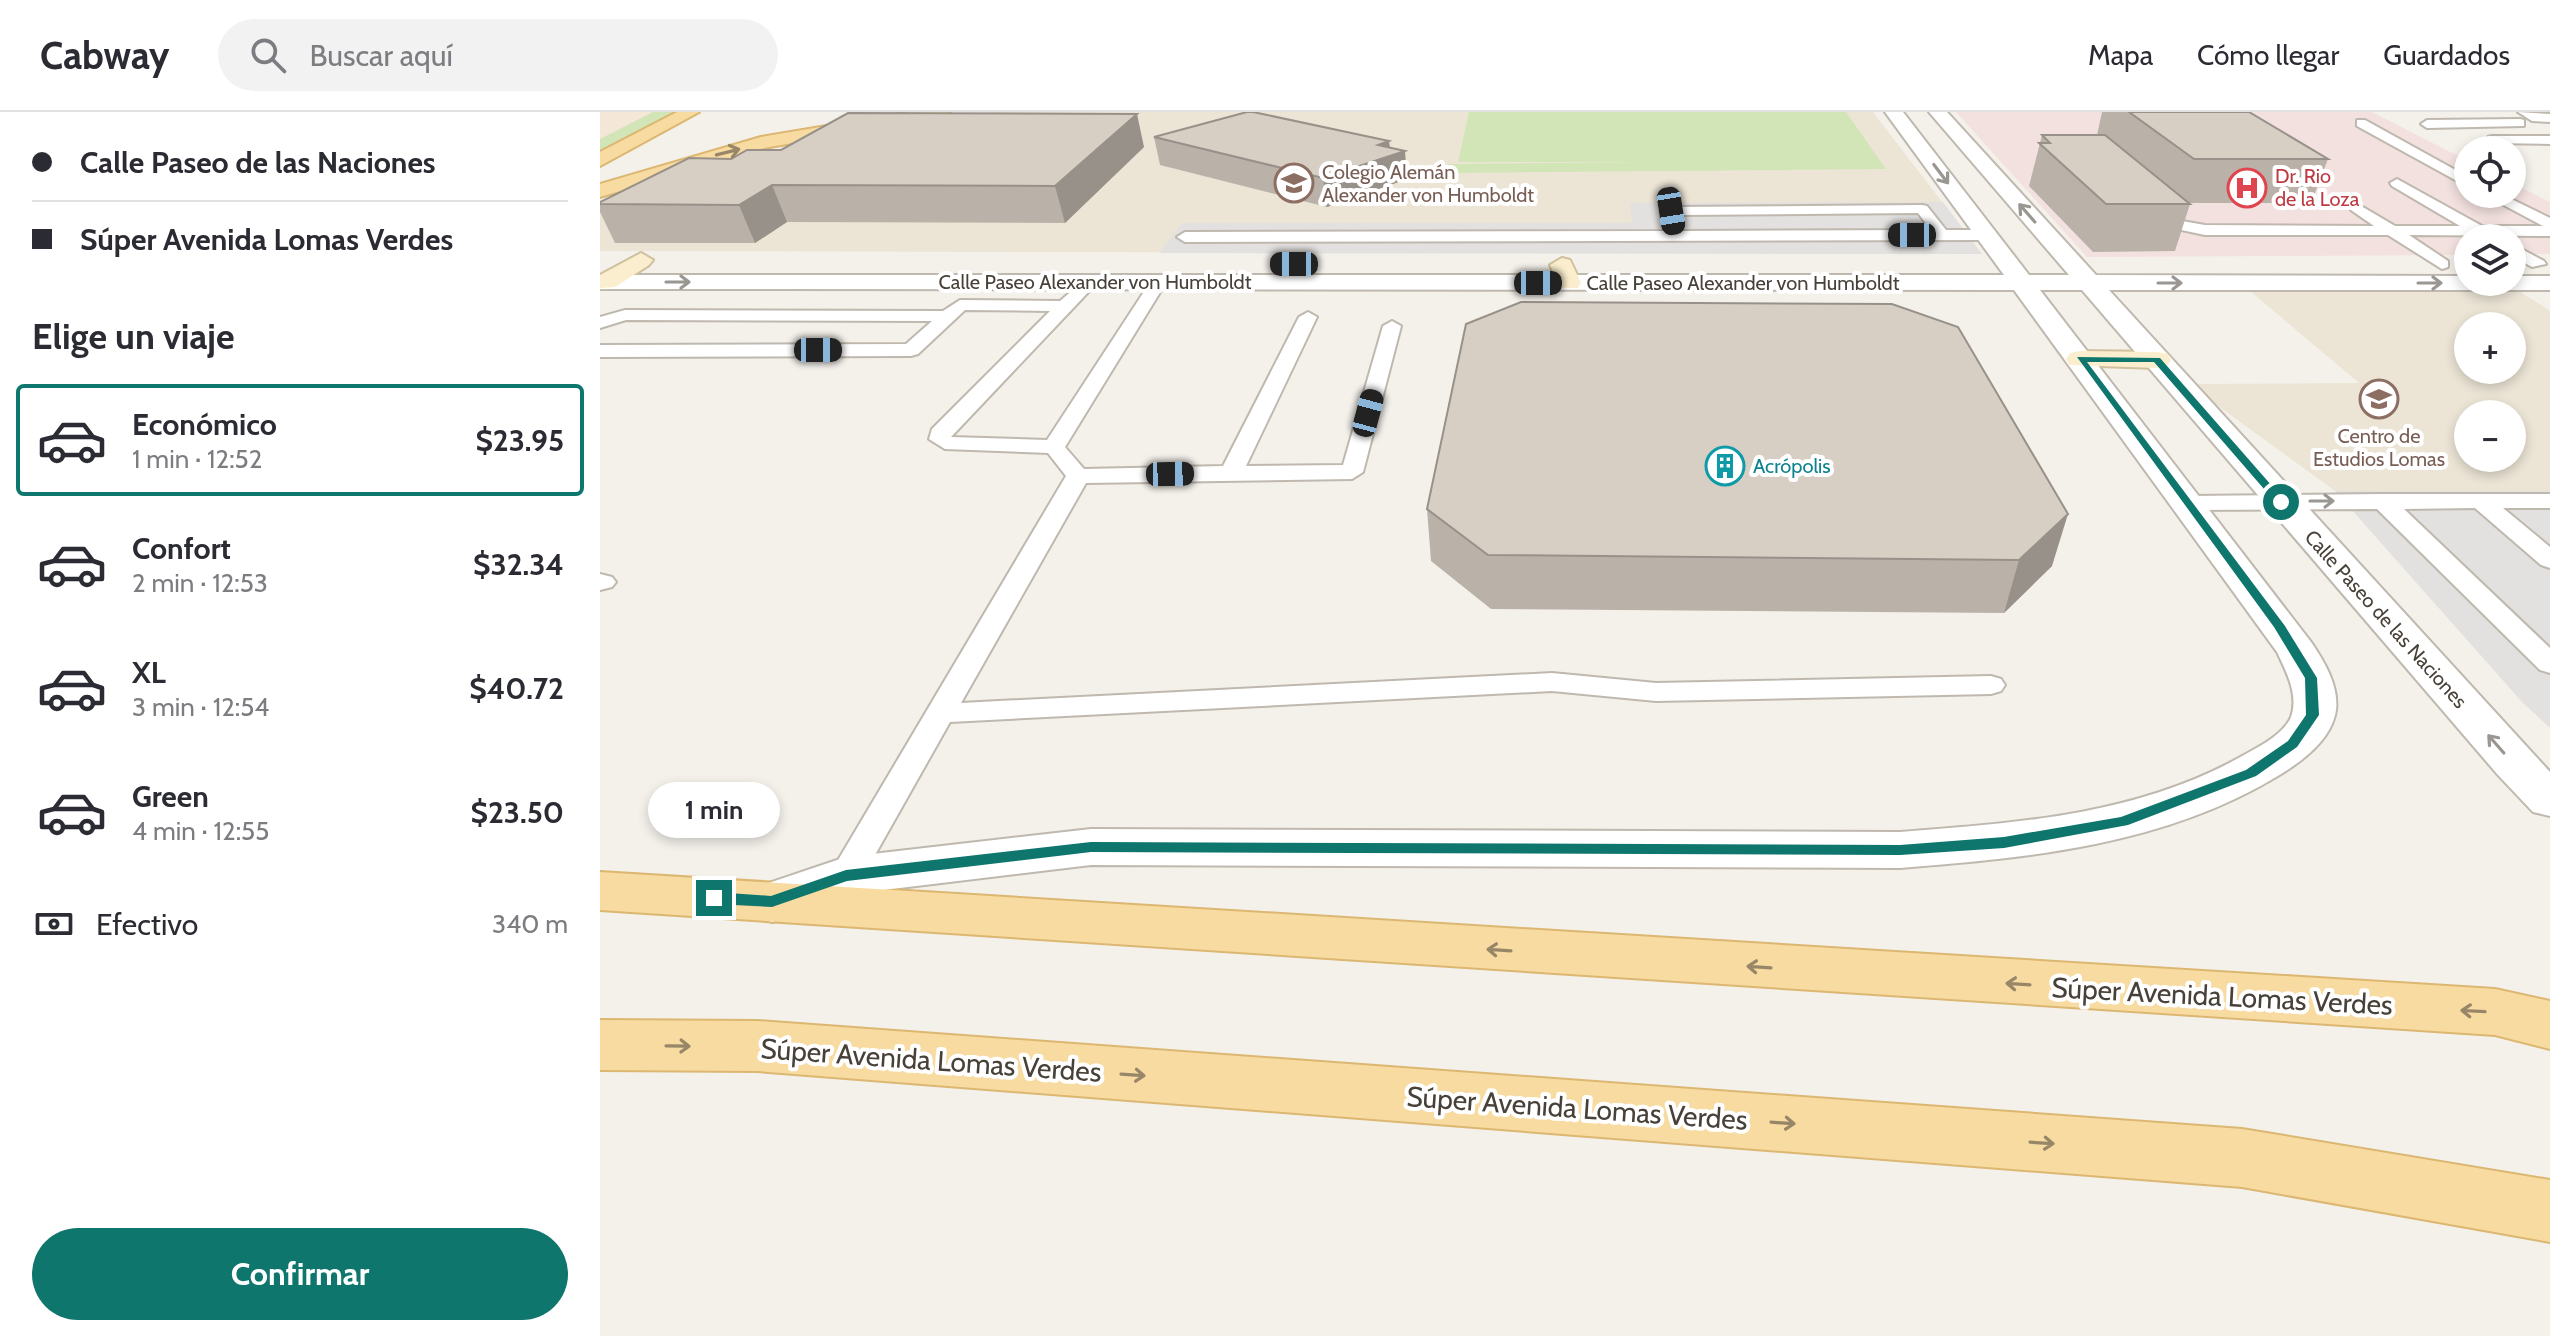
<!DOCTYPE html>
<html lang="es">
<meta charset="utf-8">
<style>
:root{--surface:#fff;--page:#f2f2f3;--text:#2b2b33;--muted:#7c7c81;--line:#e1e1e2;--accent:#0f766e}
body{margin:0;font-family:Cabin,sans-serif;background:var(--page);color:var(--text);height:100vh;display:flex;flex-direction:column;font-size:30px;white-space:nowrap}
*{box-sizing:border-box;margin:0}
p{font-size:26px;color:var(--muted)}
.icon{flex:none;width:44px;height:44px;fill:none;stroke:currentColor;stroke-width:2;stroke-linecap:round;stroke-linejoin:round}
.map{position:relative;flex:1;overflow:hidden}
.details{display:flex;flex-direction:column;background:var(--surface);width:600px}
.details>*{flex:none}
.banner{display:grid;align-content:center;height:176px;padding:0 32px;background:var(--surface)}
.buttons{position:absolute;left:1854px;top:24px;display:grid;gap:16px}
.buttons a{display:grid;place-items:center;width:72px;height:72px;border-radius:50%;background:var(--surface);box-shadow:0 4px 12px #0003;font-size:40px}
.end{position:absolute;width:36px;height:36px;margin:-18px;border:10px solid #0f766e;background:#fff;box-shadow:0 0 0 4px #fff}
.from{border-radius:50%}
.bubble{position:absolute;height:56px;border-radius:28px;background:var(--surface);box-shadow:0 4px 12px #0003;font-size:26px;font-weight:700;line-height:56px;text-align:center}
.car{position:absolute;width:24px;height:48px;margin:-24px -12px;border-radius:10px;box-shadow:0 0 6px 2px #0007;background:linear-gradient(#222 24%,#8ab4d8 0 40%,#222 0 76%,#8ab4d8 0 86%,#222 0)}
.banner b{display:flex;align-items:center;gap:28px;height:76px;font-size:30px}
.banner b+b{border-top:2px solid var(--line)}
.banner i{width:20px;height:20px;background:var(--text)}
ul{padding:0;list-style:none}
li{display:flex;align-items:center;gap:24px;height:112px;margin:0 16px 12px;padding:0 16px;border:4px solid transparent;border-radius:8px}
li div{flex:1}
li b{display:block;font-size:30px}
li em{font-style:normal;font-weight:700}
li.current{border-color:var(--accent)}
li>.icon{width:72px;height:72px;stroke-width:1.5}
h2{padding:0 32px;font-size:36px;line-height:96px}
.pay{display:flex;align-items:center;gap:20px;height:88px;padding:0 32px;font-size:30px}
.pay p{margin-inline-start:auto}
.action{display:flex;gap:16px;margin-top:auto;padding:16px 32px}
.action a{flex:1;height:92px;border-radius:48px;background:var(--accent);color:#fff;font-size:32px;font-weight:700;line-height:92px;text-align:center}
header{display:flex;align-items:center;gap:48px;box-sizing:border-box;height:112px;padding:0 40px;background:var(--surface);border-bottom:2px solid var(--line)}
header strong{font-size:38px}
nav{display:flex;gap:44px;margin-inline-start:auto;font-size:28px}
.search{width:560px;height:72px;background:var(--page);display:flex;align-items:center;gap:20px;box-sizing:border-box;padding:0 28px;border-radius:44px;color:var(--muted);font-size:30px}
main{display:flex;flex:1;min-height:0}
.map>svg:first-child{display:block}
.commercial{fill:#f4e7d8}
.education{fill:#ece5d6;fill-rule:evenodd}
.medical{fill:#f3e1df}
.green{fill:#d2e5b7}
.parking{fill:#e3e1df}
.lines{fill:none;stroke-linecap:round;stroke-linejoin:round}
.lane-casing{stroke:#bfb8ae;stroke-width:4}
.street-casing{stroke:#bfb8ae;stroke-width:4}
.secondary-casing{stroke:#d0c19e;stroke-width:4}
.primary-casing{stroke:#dcb771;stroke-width:4}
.lane{fill:#fff;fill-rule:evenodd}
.street{fill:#fff;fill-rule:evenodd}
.secondary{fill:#fbeece;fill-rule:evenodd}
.primary{fill:#f7dba1;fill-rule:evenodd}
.wall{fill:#bab2a9}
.shaded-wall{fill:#979189}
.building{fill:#d8cfc4;stroke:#979189;stroke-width:2}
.oneway{stroke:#978668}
.oneway2{stroke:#9a9692}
.route{fill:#0f766e}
.labels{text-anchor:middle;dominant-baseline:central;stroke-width:8;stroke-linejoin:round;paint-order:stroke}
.far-education-label{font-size:20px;fill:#785e54;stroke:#fff;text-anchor:start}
.far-health-label{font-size:20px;fill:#be3a42;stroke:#fff;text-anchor:start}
.far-street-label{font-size:20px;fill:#484139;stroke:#fff}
.far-culture-label{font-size:20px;fill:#0d838f;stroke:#fff;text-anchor:start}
.near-street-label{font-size:28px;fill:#484139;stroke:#fff}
</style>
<header>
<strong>Cabway</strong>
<div class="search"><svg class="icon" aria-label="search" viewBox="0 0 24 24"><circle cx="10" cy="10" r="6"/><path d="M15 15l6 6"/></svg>Buscar aquí</div>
<nav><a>Mapa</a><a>Cómo llegar</a><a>Guardados</a></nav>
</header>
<main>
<section class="details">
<div class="banner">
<b><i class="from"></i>Calle Paseo de las Naciones</b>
<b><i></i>Súper Avenida Lomas Verdes</b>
</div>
<h2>Elige un viaje</h2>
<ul>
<li class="current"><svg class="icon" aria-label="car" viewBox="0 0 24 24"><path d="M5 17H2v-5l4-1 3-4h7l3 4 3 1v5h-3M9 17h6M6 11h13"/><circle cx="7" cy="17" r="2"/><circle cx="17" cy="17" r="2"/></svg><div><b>Económico</b><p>1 min · 12:52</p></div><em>$23.95</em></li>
<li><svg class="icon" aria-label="car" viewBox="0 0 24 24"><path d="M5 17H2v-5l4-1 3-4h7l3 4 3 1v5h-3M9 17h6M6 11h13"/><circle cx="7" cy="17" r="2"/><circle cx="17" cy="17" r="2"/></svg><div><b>Confort</b><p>2 min · 12:53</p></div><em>$32.34</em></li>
<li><svg class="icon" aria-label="car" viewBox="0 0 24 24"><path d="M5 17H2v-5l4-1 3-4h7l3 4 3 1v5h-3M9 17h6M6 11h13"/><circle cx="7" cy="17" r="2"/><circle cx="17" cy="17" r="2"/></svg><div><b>XL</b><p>3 min · 12:54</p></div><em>$40.72</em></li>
<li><svg class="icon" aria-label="car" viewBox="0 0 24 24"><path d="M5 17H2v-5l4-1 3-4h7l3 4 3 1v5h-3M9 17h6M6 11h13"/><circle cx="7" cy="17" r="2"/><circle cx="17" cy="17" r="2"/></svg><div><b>Green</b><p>4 min · 12:55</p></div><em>$23.50</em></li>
</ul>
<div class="pay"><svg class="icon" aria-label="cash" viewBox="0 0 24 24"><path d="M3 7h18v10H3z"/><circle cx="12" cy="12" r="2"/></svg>Efectivo<p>340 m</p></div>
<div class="action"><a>Confirmar</a></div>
</section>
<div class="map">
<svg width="1950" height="1224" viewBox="0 0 1950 1224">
<rect width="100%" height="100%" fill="#f4f1eb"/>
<path class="commercial" d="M0 0H79L0 42Z"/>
<g class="education">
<path d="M392 0H1273L1382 142 0 139V97L95 59 193 34Z"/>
<path d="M1650 179H1919L1950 199V379H1735L1588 272 1759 271ZM1868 214H1912V258H1868ZM1868 302H1912V346H1868Z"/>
</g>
<path class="medical" d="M1356 0H1772L1868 49V82H1912V71L1950 90V142H1912V126H1868V143L1487 145Z"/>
<g class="green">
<path d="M53 0H79L0 42V27Z"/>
<path d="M869 0H1246L1286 57 846 61 848 52 1059 50H858Z"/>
</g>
<g class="parking">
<path d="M1343 90 1382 142 559 141 582 111H1032L1030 91Z"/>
<path d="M1735 379H1950V616L1922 590Z"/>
</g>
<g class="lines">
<defs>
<g id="lane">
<path d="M1918 0 1950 2V10L1932 9Z"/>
<path d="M1920 7 1924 8V14L1827 16 1821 12 1827 8Z"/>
<path d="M1757 8H1765L1868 65V75L1757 14Z"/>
<path d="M1892 24H1950V32L1888 31V25Z"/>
<path d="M1797 67 1882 114H1943L1883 82H1901L1950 106V124L1809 123 1848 149V155L1842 157 1788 123H1605L1572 116 1544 93 1556 90 1582 109 1605 113 1774 114 1751 98 1749 95 1756 91 1795 114H1860L1792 74 1790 71Z"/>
<path d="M1322 93 1327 94 1346 118H1387L1395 123 1387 128 585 130 577 125 585 120 1067 119 1064 99 1071 95ZM1318 101 1331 118 1082 119 1079 103Z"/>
<path d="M1912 132 1944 149 1946 152 1932 155 1912 144Z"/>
<path d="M489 164 497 169 495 173 351 325 447 328 551 169 559 164 567 169 465 335 484 357 623 354 699 205 708 200 717 205 646 354 743 353 783 214 792 209 801 214 763 360 752 367 486 371 361 591 952 561 1056 571 1391 564 1401 567 1405 573 1401 579 1391 582 1056 589 952 579 350 610 258 773 246 777 234 773 229 764 234 755 466 364 448 341 345 337 329 327 332 317 450 199 365 198 318 242 311 244 0 245V233L306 232 332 209 26 208 0 216V205L25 198 343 199 360 188 460 189Z"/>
<path d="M1782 382H1950V396H1903L1950 435V456L1941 453 1875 396 1804 397 1950 536V561L1940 558 1777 397 1588 398 1576 391 1588 384Z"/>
<path d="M0 462 12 465 16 470 12 475 0 478Z"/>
</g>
<path id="street" d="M1285 0H1303L1429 163H1469L1329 0H1347L1496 163 1868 164V170H1912V164H1950V178H1509L1950 660V704L1933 700 1898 663 1482 178H1440L1711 530C1724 549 1739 574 1736 598 1732 628 1700 651 1676 665 1563 733 1429 746 1300 756L491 753 250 782 172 810 154 804 146 790 154 776 246 745 491 717 1300 720C1418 711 1539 703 1644 643 1659 635 1684 622 1691 605 1699 583 1686 559 1677 540L1414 178 0 177V163H1404Z"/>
<g id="secondary">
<path d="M41 141 53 148 49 153 15 175 0 176V163Z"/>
<path d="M962 146 970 148 981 171 978 176H960L950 153Z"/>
<path d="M1480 239 1557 240 1567 242 1571 248 1567 254 1557 256 1470 253 1466 247 1470 241Z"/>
</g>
<g id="primary">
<path d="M77 0H99L0 54V40Z"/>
<path d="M310 0H350L341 5 164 36 0 85V72L161 25Z"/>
<path d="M0 760 1895 877 1950 889V937L1895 923 0 798Z"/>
<path d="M0 908 157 909 1642 1017 1950 1068V1130L1642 1075 157 959 0 958Z"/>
</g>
</defs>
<use href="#lane" class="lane-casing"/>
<use href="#street" class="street-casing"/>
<use href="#secondary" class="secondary-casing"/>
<use href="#primary" class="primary-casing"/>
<use href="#lane" class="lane"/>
<use href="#street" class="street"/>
<use href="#secondary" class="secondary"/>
<use href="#primary" class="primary"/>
</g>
<g class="wall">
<path d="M1502 0H1649L1728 47 1711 91H1589L1590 92 1575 139 1493 140 1429 74 1442 23H1497Z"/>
<path d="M554 25 790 35 807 67 727 95 560 53Z"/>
<path d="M544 35 465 111 187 110 155 131H15L0 100V90L131 47Z"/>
<path d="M921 190 1452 454 1404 501 891 497 831 449 827 397Z"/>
</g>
<g class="shaded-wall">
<path d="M537 2 544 35 465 111 455 74Z"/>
<path d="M789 29 791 43 805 39 807 67 727 95 723 66 778 33Z"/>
<path d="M172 73 187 110 155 131 139 93Z"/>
<path d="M1468 402 1452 454 1404 501 1419 448Z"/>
</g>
<g class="building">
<path d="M647 0H653L789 29 778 33 805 39 723 66 554 25Z"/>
<path d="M1529 0H1649L1728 47H1594Z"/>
<path d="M248 1 537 2 455 74 172 73 139 93 0 92V90L89 46 131 47 147 38H181Z"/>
<path d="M1442 23H1505L1590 92H1506L1439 31H1450Z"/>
<path d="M921 190 1292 192 1358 215 1468 402 1419 448 888 443 827 397 866 212Z"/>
</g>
<defs><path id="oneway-shaft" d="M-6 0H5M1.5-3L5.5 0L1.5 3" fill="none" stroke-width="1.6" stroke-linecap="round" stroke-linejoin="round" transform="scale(2)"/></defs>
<g class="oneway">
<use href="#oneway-shaft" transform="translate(128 40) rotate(-14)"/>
<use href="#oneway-shaft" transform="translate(899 838) rotate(-176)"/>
<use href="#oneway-shaft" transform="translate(1159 855) rotate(-176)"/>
<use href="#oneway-shaft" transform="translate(1418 872) rotate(-176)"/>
<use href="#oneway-shaft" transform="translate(1873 899) rotate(-177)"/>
<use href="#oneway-shaft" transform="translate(78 934) rotate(1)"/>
<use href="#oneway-shaft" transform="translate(533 963) rotate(4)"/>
<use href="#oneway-shaft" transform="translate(1183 1011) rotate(4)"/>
<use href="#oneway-shaft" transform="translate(1442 1031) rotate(4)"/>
</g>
<g class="oneway2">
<use href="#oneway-shaft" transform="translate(1341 62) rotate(53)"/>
<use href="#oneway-shaft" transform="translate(1427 101) rotate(-131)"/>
<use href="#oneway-shaft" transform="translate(78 170)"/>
<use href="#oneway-shaft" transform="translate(1570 171)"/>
<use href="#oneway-shaft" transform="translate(1830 171)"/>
<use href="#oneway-shaft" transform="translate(1722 389)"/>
<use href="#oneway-shaft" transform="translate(1896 632) rotate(-131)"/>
</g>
<path class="route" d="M1477 245 1560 246 1686 390 1677 392 1554 250H1487L1685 514 1717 566 1719 603 1697 635 1656 664 1528 713 1404 736 1300 743 491 740 247 769 172 795 114 792 107 786 114 780 171 784 246 758 491 730 1300 733 1404 725 1521 705 1646 658 1688 629 1706 603 1705 566 1674 515Z"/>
<defs>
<symbol id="school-ring" viewBox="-11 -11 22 22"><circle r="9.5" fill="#fff" stroke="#8d6e63" stroke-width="1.5"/><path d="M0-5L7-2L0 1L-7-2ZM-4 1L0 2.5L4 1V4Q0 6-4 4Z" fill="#8d6e63"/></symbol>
<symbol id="hospital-ring" viewBox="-11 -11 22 22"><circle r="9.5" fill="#fff" stroke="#e0444e" stroke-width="1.5"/><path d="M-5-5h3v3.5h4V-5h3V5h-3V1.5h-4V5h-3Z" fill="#e0444e"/></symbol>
<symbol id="building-ring" viewBox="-11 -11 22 22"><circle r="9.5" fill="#fff" stroke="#0f9aa8" stroke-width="1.5"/><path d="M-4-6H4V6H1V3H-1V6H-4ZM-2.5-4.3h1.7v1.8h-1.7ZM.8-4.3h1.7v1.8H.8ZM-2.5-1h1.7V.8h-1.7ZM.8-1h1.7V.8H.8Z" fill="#0f9aa8"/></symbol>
</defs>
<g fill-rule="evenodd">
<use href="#school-ring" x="672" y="49" width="44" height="44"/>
<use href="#hospital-ring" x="1625" y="54" width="44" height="44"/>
<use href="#school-ring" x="1757" y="265" width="44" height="44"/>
<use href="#building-ring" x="1103" y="332" width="44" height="44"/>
</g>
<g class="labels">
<g class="far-education-label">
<text x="722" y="60">Colegio Alemán<tspan x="722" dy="23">Alexander von Humboldt</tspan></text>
<text x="1779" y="324" text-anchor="middle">Centro de<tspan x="1779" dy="23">Estudios Lomas</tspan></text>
</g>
<g class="far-health-label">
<text x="1675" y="64">Dr. Rio<tspan x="1675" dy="23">de la Loza</tspan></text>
</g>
<g class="far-street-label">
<text x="495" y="170">Calle Paseo Alexander von Humboldt</text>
<text x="1143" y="171">Calle Paseo Alexander von Humboldt</text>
<text transform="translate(1786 507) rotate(48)">Calle Paseo de las Naciones</text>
</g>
<g class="far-culture-label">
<text x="1153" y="354">Acrópolis</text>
</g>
<g class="near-street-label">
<text transform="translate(1622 884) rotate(3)">Súper Avenida Lomas Verdes</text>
<text transform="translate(331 948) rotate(4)">Súper Avenida Lomas Verdes</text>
<text transform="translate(977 996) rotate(4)">Súper Avenida Lomas Verdes</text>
</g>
</g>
</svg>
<div class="buttons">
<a><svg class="icon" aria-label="locate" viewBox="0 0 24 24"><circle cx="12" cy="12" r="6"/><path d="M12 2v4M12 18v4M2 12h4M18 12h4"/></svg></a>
<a><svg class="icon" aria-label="layers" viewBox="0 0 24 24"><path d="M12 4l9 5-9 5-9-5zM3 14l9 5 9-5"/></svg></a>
<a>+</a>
<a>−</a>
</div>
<i class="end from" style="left:1681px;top:390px"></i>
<i class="end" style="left:114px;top:786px"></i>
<div class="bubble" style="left:48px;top:670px;width:132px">1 min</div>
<i class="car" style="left:1071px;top:99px;rotate:171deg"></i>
<i class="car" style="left:1312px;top:123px;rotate:270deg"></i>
<i class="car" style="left:694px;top:152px;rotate:270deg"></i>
<i class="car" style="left:938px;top:171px;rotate:90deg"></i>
<i class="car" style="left:218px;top:238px;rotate:90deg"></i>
<i class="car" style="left:768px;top:301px;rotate:15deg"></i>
<i class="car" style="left:570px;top:362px;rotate:89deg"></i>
</div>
</main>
